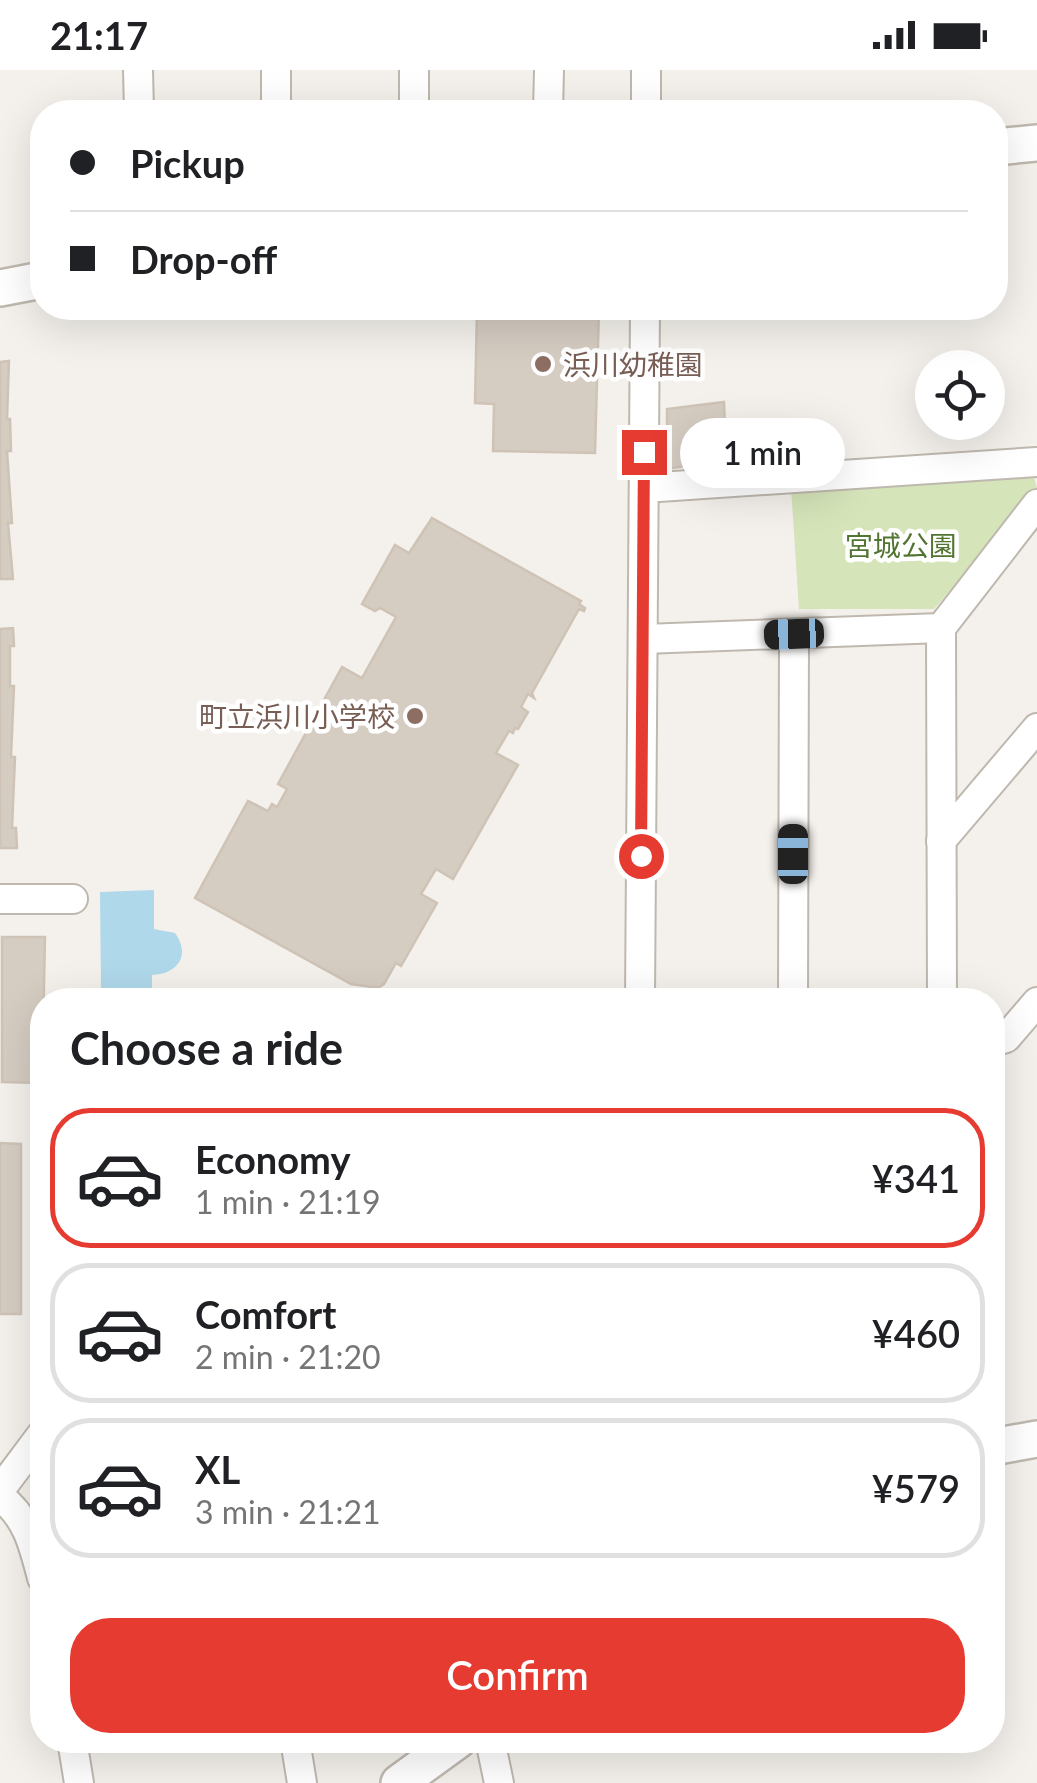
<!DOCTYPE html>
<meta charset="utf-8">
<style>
:root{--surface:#fff;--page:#f2f2f2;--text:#202124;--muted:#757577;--line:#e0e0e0;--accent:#e63b31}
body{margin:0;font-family:Lato,"Noto Sans JP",sans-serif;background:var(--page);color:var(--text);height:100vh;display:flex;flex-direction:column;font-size:38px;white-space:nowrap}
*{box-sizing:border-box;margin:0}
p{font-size:32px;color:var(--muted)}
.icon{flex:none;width:55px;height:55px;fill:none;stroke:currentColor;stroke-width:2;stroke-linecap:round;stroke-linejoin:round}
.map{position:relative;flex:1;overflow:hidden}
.side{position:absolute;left:30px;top:918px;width:975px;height:765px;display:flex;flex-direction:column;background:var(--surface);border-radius:40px;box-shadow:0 10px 40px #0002}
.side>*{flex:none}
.guide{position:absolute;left:30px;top:30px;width:978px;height:220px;border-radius:40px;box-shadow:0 10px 40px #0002;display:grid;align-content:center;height:220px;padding:0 40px;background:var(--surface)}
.fabs{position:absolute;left:915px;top:280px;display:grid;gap:20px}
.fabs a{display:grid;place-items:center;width:90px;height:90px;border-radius:50%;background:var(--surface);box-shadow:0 10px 40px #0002;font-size:50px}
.end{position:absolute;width:45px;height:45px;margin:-22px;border:12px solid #e63b31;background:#fff;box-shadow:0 0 0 5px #fff}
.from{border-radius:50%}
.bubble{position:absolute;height:70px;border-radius:35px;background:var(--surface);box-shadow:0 10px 40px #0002;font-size:32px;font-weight:600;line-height:70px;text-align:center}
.car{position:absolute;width:30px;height:60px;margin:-30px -15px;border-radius:12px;box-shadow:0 0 8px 2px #0007;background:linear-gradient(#222 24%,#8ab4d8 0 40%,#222 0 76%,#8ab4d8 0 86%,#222 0)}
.guide b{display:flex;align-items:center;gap:35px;height:95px;font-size:38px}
.guide b+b{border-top:2px solid var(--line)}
.guide i{width:25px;height:25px;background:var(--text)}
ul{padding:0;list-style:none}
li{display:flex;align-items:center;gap:30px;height:140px;margin:0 20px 15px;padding:0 20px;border:5px solid var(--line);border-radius:40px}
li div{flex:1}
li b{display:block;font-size:38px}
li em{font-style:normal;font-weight:600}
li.active{border-color:var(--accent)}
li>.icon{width:90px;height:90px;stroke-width:1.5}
h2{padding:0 40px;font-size:45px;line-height:120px}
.action{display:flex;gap:20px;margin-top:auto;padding:20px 40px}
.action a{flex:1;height:115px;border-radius:40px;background:var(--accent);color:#fff;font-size:40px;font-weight:600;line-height:115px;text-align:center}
.status{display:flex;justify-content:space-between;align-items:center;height:70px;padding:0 50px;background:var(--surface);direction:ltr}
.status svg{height:28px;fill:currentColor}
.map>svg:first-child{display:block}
.green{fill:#d5e4b9}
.parking{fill:#e4e2df}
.water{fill:#afd8ea}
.building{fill:#d5ccc2;stroke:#cfc3b6;stroke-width:2.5}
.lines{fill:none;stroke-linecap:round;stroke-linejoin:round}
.minor-casing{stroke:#bfb8af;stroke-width:32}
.tertiary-casing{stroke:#bfb8af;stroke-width:40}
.minor{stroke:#fff;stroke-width:28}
.tertiary{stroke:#fff;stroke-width:35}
.route{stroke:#e63b31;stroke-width:12}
.education-dot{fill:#8d6e63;stroke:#fff;stroke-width:4}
.labels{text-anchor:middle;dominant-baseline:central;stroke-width:9;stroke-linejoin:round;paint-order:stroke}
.education-label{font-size:28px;fill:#785e54;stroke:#fff;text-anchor:start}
.park-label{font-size:28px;fill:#527532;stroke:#fff}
</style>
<div class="status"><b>21:17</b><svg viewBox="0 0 49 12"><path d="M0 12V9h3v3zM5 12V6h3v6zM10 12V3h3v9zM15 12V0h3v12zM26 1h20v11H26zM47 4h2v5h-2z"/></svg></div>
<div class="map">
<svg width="1037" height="1713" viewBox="0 0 1037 1713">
<rect width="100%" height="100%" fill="#f4f1ec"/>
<path class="green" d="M1032 401 1037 418 934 539H799L791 418Z"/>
<path class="parking" d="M37 1066H42V1298L36 1295Z"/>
<path class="water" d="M154 820V859L175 863C191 885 178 904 152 905V919L101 920 100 822Z"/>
<g class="building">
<path d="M477 238H599L595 383 493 381 494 334 475 333Z"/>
<path d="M9 291 7 349H10L11 381H7L12 453H8L13 509H0V292Z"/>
<path d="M724 332 726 389 667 399V339Z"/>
<path d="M432 448 581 531 579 534 585 538 584 541 579 539 532 623 534 628 528 624 521 637 528 642 518 659 515 658 513 663 509 661 496 683 518 695 453 809 436 799 421 824 437 833 401 896 396 893 384 914 378 918 351 914 195 828 248 731 268 741 272 734 277 737 287 719 278 714 342 597 362 608 396 547 380 538 375 541 362 534 395 475 409 483Z"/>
<path d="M13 558 14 576H10V616H14L11 687H15L12 758H16L17 778H0V559Z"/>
<path d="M2 867H45L42 1013 2 1012Z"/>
<path d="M0 1073 21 1074V1244H0Z"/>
</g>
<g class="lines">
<defs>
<g id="minor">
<path d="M138 0 139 42"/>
<path d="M414 0V42"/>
<path d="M276 42V0"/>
<path d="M548 42 549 0"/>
<path d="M646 42V0"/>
<path d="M644 418 1037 392"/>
<path d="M644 569 941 558"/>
<path d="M941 771 1037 658"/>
<path d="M0 829H73"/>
<path d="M640 930 645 238"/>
<path d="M793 930 794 564"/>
<path d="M942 930 941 558 1037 434"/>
<path d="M992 972 1006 968 1037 932"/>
<path d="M0 1420 42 1364"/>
<path d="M0 1427C27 1446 34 1477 42 1508"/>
<path d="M72 1670 79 1713"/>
<path d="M295 1670 302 1713"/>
<path d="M490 1670 499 1713"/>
</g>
<g id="tertiary">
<path d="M995 77 1037 73"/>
<path d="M0 218 42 210"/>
<path d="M992 1377 1037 1369"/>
<path d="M399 1713 458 1670"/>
</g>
</defs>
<use href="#minor" class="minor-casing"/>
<use href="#tertiary" class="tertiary-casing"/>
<use href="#minor" class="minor"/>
<use href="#tertiary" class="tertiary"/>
</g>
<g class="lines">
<path class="route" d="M641 786 644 382"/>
</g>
<g class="education-dot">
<circle cx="543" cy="294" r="10"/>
<circle cx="415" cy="646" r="10"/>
</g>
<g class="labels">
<g class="education-label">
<text x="563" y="294">浜川幼稚園</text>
<text x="395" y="646" text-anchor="end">町立浜川小学校</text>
</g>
<g class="park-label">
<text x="901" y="475">宮城公園</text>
</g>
</g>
</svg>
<div class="fabs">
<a><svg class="icon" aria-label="locate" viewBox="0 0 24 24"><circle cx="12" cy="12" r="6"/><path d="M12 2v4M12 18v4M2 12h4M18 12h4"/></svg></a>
</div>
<i class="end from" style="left:641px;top:786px"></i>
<i class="end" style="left:644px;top:382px"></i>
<div class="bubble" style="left:680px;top:348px;width:165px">1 min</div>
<i class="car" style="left:794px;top:564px;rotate:268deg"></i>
<i class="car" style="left:793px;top:784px;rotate:0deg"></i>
<div class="guide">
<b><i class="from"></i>Pickup</b>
<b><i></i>Drop-off</b>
</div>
<section class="side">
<h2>Choose a ride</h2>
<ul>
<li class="active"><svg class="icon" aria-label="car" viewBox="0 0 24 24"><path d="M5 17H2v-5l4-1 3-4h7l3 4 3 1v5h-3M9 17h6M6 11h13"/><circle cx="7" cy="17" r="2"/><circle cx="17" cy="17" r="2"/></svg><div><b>Economy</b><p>1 min · 21:19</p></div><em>¥341</em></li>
<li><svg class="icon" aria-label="car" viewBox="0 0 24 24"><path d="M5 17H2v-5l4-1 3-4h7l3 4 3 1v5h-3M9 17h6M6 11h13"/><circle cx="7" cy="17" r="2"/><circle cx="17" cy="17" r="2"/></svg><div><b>Comfort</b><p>2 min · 21:20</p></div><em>¥460</em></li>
<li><svg class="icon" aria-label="car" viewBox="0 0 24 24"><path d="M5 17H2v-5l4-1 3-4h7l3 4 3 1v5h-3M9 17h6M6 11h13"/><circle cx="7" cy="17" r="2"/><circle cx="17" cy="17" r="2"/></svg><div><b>XL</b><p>3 min · 21:21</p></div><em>¥579</em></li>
</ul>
<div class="action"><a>Confirm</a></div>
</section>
</div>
